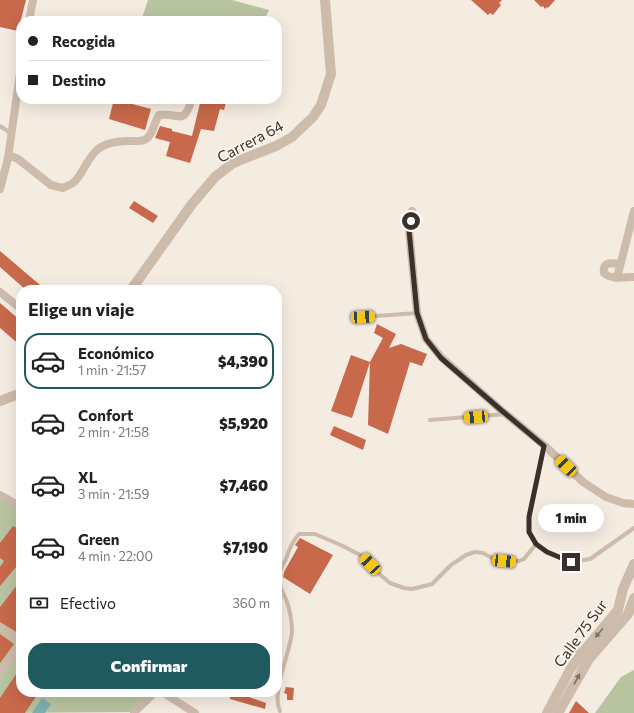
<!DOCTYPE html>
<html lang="es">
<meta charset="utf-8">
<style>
:root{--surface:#fff;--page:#f6f6f6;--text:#222;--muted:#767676;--line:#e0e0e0;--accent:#1f5a5e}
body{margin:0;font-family:Commissioner,sans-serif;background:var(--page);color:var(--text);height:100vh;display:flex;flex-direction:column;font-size:15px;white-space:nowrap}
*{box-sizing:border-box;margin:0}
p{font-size:13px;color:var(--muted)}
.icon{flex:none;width:22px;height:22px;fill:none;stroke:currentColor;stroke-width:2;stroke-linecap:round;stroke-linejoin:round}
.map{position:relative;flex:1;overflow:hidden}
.sheet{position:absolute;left:16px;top:285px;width:266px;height:412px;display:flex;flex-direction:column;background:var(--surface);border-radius:16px;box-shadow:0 4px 16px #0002}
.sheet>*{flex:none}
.hud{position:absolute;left:16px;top:16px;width:266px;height:88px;border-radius:16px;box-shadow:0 4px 16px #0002;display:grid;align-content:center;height:88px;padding:0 12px;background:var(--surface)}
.end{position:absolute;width:18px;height:18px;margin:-9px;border:5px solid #3b302b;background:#fff;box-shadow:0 0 0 2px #fff}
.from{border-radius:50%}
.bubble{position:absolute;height:28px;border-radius:14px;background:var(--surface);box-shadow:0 4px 16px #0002;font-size:13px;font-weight:800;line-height:28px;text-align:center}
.car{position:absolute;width:12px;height:24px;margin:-12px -6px;border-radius:5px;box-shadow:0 0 3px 1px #0007;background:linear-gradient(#f5c518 24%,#345 0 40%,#f5c518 0 76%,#345 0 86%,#f5c518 0)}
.hud b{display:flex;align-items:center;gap:14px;height:38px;font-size:15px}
.hud b+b{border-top:1px solid var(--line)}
.hud i{width:10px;height:10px;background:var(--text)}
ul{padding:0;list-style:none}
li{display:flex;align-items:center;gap:12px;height:56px;margin:0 8px 6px;padding:0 4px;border:2px solid transparent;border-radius:16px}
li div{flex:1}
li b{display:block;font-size:15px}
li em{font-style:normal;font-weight:800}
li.active{border-color:var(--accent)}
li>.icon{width:36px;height:36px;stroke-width:1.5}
h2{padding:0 12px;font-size:18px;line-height:48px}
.pay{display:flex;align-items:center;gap:10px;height:44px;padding:0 12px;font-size:15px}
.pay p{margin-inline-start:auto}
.action{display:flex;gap:8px;margin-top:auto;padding:8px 12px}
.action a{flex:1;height:46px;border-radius:16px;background:var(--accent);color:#fff;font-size:16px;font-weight:800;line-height:46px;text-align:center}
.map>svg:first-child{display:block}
.green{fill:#b8c4a0}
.water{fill:#7fb0b2}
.building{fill:#c8694b}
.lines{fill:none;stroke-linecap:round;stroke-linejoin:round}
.service{stroke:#cdbbac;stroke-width:4}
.minor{stroke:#cdbbac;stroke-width:8}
.tertiary{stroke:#cdbbac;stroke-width:10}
.oneway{fill:#7d6f65}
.route{stroke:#3b302b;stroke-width:5}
.labels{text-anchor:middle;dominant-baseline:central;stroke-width:3.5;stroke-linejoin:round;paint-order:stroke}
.street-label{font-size:15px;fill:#3b302b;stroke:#fbf5ee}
</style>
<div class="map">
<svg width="634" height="713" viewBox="0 0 634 713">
<rect width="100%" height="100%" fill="#f4ebe1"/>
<g class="green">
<path d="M148 0H232L269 10 264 21H141Z"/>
<path d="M0 498 21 509V692H161L140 712 0 713Z"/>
<path d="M634 670V713H595L621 677Z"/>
</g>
<path class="water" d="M42 698 51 704 45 713H32Z"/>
<g class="building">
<path d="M0 0H26L18 31 0 27Z"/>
<path d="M471 0H502L499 3 501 5 493 15 490 13 488 15Z"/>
<path d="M534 0H555L548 8 547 7 545 9 543 6 541 7Z"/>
<path d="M114 99 151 109 145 130 109 119Z"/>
<path d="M201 99H227L224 110 220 109 214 131 201 129 190 163 166 156 170 142 155 138 160 126 172 129V131L192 136Z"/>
<path d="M134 201 158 216 153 223 129 208Z"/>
<path d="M0 251 46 290H26L0 267Z"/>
<path d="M0 303 21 321V346L0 328Z"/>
<path d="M377 324 396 334 389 348 401 344 427 354 422 366 410 362 388 434 368 425 370 362 383 338 374 333Z"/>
<path d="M351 355 370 362 352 418 331 411Z"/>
<path d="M334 426 366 440 363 450 330 435Z"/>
<path d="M13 526 21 530V561L0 586V567L4 561 0 558V543Z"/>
<path d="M300 538 333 555 310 594 283 577 284 572 298 547 295 545Z"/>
<path d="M21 580V629L18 633 0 622V607Z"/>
<path d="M0 634 14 644 0 663Z"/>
<path d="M21 667V692H39L25 713H0V698Z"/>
<path d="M286 687 294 688 293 700H287V694L284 693Z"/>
<path d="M230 692H250L249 697 266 703 265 709 230 699Z"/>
<path d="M576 701 589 713H569Z"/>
</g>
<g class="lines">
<g class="service">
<path d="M0 126 12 134"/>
<path d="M363 317 417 313"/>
<path d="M430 420 506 414"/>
<path d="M544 446 529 517V531L536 544 547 552 571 562 590 559 634 528"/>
<path d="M568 646 582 653"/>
<path d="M280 711C271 693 290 653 292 632 292 622 290 611 287 602 284 594 279 587 279 579 279 573 283 564 286 559 289 549 292 542 299 534H315L343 546 362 556 377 572 390 583 404 588 412 589 432 584 451 565 466 555 475 552 483 553 496 560 519 561 524 559 536 544"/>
</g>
<g class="minor">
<path d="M29 21 33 0"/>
<path d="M9 155 18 159 51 185 63 188C66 186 71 185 74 182 83 174 87 158 98 149 107 142 119 141 130 141 135 141 142 142 146 139 153 135 154 122 159 115 180 112 183 127 192 99"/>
<path d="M0 189 8 158 21 66"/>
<path d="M412 211 409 230 417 313 426 339 441 357 501 410 545 446 583 482 606 497 623 503 634 504"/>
<path d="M620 264C612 263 602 261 604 273 611 280 625 277 634 277"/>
<path d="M617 278 634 211"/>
<path d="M0 292 21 309"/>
<path d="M0 495 21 507"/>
<path d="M0 627 21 642"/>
<path d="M0 673 21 643"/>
<path d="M162 692 195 713"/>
<path d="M134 713 151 692"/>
</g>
<g class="tertiary">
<path d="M131 290 192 204 215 177 233 163 276 146 292 137 313 117 321 105 331 74 325 0"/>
<path d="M0 401 21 393"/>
<path d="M547 713 570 670 582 653 618 610 623 589 634 564"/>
<path d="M558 713 589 659 628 614 634 598"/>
</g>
</g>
<defs><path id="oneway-solid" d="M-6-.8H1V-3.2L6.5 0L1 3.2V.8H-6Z"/></defs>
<g class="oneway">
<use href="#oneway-solid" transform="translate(599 633) rotate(130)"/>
<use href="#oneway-solid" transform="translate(577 679) rotate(-61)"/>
</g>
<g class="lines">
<path class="route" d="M411 221 409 230 417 313 426 339 441 358 501 410 544 446 529 517V532L536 544 547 552 571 562"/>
</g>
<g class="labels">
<g class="street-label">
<text transform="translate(250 141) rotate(-28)">Carrera 64</text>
<text transform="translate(580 633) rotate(-54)">Calle 75 Sur</text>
</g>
</g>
</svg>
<i class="end from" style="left:411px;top:221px"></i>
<i class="end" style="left:571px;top:562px"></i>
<div class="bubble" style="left:538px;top:504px;width:66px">1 min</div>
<i class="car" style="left:363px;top:317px;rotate:87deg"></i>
<i class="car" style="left:476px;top:417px;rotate:265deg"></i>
<i class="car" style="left:566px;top:466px;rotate:314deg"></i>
<i class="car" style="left:504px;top:561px;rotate:96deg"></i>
<i class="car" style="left:370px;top:564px;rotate:317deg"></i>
<div class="hud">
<b><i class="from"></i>Recogida</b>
<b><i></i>Destino</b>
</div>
<section class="sheet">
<h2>Elige un viaje</h2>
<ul>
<li class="active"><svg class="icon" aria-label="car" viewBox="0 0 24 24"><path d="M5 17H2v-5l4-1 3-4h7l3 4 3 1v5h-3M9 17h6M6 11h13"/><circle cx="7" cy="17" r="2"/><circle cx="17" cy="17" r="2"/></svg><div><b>Económico</b><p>1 min · 21:57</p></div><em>$4,390</em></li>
<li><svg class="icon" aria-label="car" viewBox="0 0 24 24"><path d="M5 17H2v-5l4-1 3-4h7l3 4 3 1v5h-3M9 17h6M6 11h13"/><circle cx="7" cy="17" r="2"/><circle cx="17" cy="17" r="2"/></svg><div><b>Confort</b><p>2 min · 21:58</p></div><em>$5,920</em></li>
<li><svg class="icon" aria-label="car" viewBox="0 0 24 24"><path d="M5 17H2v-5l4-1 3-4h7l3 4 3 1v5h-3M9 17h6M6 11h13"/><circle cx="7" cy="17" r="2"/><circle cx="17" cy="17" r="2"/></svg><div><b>XL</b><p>3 min · 21:59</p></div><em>$7,460</em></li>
<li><svg class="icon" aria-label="car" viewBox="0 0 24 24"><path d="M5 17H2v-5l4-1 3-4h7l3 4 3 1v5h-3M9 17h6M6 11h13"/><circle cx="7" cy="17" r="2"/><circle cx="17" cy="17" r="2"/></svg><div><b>Green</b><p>4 min · 22:00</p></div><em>$7,190</em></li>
</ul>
<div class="pay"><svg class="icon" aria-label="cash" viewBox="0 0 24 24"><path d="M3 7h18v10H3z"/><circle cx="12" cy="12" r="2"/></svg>Efectivo<p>360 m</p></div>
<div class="action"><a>Confirmar</a></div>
</section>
</div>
